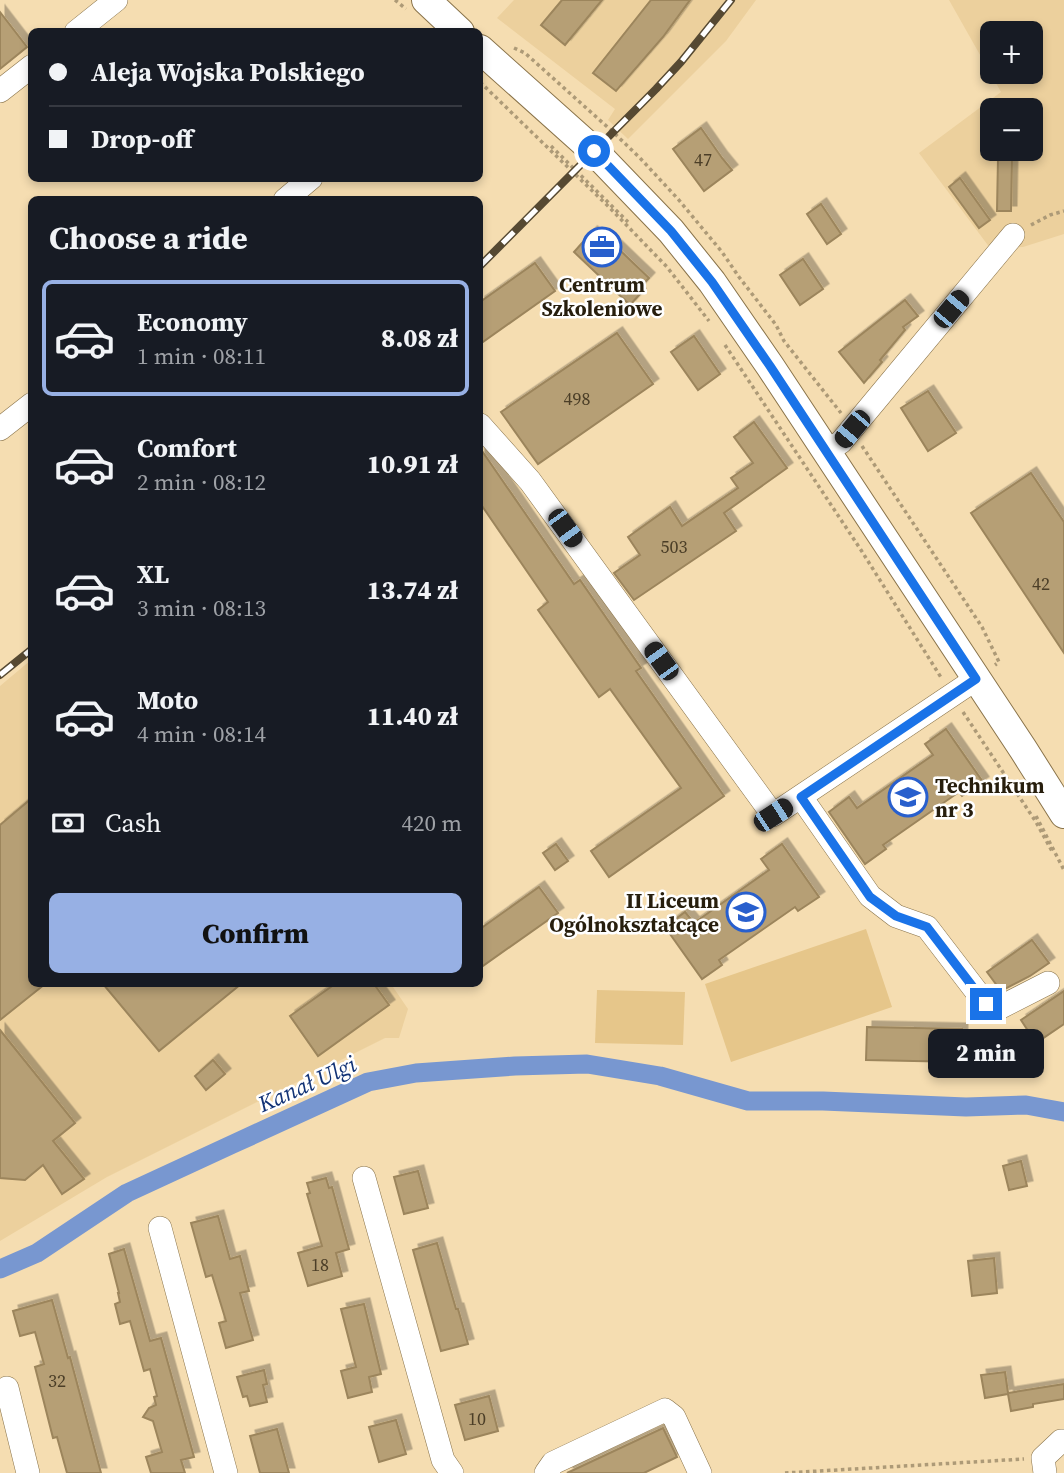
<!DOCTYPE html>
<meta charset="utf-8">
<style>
:root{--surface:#171b24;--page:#242831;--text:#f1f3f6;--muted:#9ea1a6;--line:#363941;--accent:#97b0e4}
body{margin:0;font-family:"Source Serif 4",serif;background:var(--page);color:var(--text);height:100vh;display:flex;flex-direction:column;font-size:26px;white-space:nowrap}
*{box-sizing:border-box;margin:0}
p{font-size:23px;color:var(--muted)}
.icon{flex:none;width:38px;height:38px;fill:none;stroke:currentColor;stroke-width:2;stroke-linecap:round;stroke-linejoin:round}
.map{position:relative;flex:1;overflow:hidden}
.drawer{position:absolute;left:28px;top:196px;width:455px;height:791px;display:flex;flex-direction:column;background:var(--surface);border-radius:10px;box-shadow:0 4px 10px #0003}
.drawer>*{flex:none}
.hud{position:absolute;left:28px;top:28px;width:455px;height:154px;border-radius:10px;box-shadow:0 4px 10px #0003;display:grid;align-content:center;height:154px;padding:0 21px;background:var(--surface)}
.buttons{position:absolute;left:980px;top:21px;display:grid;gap:14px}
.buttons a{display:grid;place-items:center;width:63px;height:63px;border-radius:10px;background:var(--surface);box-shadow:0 4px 10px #0003;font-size:35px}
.end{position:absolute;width:32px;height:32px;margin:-16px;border:9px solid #1a73e8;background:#fff;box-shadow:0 0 0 4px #fff}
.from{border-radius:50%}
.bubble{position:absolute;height:49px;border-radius:10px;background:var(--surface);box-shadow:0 4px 10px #0003;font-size:23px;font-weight:800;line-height:49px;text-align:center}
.car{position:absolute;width:21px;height:42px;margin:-21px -10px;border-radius:9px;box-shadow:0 0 5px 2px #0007;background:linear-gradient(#222 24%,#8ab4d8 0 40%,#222 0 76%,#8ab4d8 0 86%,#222 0)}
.hud b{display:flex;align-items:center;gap:24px;height:66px;font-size:26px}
.hud b+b{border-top:2px solid var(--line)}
.hud i{width:18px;height:18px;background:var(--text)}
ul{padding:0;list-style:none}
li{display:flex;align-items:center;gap:21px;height:116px;margin:0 14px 10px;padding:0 7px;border:4px solid transparent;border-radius:10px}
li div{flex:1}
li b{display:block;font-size:26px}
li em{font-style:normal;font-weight:800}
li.on{border-color:var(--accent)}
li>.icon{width:63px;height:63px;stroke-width:1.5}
h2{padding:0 21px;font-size:32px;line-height:84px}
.pay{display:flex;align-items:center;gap:18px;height:77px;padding:0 21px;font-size:26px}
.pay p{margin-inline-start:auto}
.primary-button{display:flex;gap:14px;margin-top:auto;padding:14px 21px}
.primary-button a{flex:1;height:80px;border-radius:10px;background:var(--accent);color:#111;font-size:28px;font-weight:800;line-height:80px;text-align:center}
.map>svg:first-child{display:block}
.built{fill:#ecd09d;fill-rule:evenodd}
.green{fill:#e6c68a}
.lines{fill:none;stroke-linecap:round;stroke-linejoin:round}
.canal{stroke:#7897d0;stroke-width:19}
.building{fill:#b69f75;stroke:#9c855c;stroke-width:2;filter:url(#shadow)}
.minor-casing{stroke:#89734a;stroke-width:24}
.major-casing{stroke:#89734a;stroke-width:30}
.path{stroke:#ad9a77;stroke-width:3.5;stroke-dasharray:3.5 3.5;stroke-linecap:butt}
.minor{stroke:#fff;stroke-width:23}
.major{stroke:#fff;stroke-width:28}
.rail-casing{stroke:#564932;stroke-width:8}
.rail{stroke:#fff;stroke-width:5;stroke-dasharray:16;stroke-linecap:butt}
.route{stroke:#1a73e8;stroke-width:9}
.labels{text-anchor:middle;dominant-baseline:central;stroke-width:5;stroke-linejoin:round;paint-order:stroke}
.number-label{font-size:18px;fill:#4b3e27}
.poi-label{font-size:21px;font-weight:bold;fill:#271e0d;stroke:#fff}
.water-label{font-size:23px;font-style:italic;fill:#113275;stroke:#fff}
</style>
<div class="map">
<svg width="1064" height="1473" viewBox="0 0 1064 1473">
<defs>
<filter id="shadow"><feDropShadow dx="5.5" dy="-5.5" stdDeviation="0" flood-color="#0004"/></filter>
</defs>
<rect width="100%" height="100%" fill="#f5ddb1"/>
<g class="built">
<path d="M514 0H756L726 41 628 139 608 120 615 109 497 18Z"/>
<path d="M949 0H1064V234L1023 247 990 248 919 153 1001 92ZM992 33H1031V72H992ZM992 110H1031V149H992Z"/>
<path d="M31 660 32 984H391L408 1009 399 1038H385L107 1177 0 1241V686Z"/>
</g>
<g class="green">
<path d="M866 929 892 1007 731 1062 705 984Z"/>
<path d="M597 990 685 992 683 1045 595 1043Z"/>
</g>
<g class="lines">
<path class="canal" d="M0 1269 37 1253 127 1193 233 1144 368 1082 416 1073 515 1066 587 1064 660 1076 748 1101H823L966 1107 1026 1105 1064 1112"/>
</g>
<g class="building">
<path d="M562 0H602L565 45 541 25Z"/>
<path d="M651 0H690L663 37 616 91 593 73Z"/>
<path d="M0 12 27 47 0 69Z"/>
<path d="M701 128 722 158 732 170 704 191 673 149Z"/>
<path d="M998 158 1012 159 1011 211H997Z"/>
<path d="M960 178 990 220 979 228 949 187Z"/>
<path d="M821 204 841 234 827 244 807 214Z"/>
<path d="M592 232 600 239 604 235 649 278 637 291 640 294 630 305 574 252Z"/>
<path d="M803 259 823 289 800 305 780 275Z"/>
<path d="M535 263 555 291 480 344V302Z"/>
<path d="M905 300 918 316 903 327 905 330 880 360 882 362 864 383 839 352Z"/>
<path d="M617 333 653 384 538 464 501 412Z"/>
<path d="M694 336 720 374 698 390 671 352Z"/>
<path d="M928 391 956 433 928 451 901 408Z"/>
<path d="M754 422 787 468 724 513 736 531 634 600 614 573 640 555 628 537 670 507 682 526 738 488 731 478 753 463 734 437Z"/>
<path d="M480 448 574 584 580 580 641 668 636 671 724 796 609 877 591 851 681 788 610 689 599 697 538 610 548 602 480 503Z"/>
<path d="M1031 473 1064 522V653L971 513Z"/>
<path d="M946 729 983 782 962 796 959 792 883 845 886 849 865 864 829 812 849 797 857 808 933 755 925 744Z"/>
<path d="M32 798V984H45L0 1020V825Z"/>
<path d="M556 844 568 861 555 870 543 853Z"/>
<path d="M782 844 819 897 798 911 795 907 719 960 722 965 702 979 665 927 685 912 694 923 769 870 761 859Z"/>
<path d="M539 887 558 913 480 968V929Z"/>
<path d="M1032 940 1049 963 1030 976 1001 991 987 972Z"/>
<path d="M103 984H241L159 1051Z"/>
<path d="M335 984H374L389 1005 318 1056 290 1016Z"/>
<path d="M1064 991V1024L1036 1043 1021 1020Z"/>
<path d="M867 1027 962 1029 961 1062 866 1060Z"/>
<path d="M0 1030 75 1123 53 1141 84 1179 62 1194 43 1165 25 1180 0 1178Z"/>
<path d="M213 1060 225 1074 206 1090 195 1076Z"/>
<path d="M1021 1161 1027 1186 1009 1190 1003 1166Z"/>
<path d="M418 1171 428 1208 404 1214 394 1177Z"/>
<path d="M326 1178 329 1188 332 1187 349 1249 336 1253 342 1276 308 1286 298 1253 322 1246 307 1194 310 1193 307 1183Z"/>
<path d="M218 1216 230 1259 240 1256 249 1291 240 1293 253 1340 226 1348 219 1323 226 1321 212 1275 206 1277 191 1223Z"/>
<path d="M437 1243 456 1309H458L468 1344 441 1351 413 1250Z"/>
<path d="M124 1249 150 1341 161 1338 194 1457 181 1460 185 1473H151L146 1457 162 1452 153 1421 143 1417 149 1408 156 1405 154 1397 157 1396 150 1369 144 1371 130 1321 120 1324 115 1304 120 1302 118 1293H119L109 1254Z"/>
<path d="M994 1258 997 1293 972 1296 968 1261Z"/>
<path d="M52 1300 68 1358 70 1357 101 1473H67L57 1437 53 1438 35 1367 44 1364 35 1332 20 1336 13 1311Z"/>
<path d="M364 1304 381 1374 369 1377 372 1392 348 1398 341 1371 356 1367 341 1309Z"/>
<path d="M264 1370 267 1384 263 1385 267 1402 250 1406 247 1396 243 1397 237 1377Z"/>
<path d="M1005 1372 1008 1393 1064 1384V1399L1033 1404V1407L1011 1411 1008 1394 985 1398 981 1375Z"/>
<path d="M489 1396 498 1431 465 1440 455 1405Z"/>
<path d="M396 1420 406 1454 379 1462 369 1427Z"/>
<path d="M663 1428 677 1457 644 1473H567Z"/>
<path d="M277 1429 289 1473H260L250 1436Z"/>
</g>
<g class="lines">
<defs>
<g id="minor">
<path d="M76 32 116 0"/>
<path d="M0 91 32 66"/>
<path d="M285 200 311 178"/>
<path d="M480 425 530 481 773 815 976 679"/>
<path d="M0 429 32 404"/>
<path d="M826 452 841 442 1013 235"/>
<path d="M801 797 870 896 896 916 927 927 986 1004 999 1008 1048 983"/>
<path d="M364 1178 443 1460 452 1473"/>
<path d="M160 1228 226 1473"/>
<path d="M7 1388 28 1473"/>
<path d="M546 1473 553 1463 665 1410 674 1417 700 1473"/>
<path d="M1045 1473 1043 1458 1061 1441H1064"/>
</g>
<g id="major">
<path d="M426 0 460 32"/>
<path d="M480 49 594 151 671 231 712 282 770 366 1023 749 1064 814"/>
</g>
</defs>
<use href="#minor" class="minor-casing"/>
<use href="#major" class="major-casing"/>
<g class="path">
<path d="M395 0 406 9"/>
<path d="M514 48 525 53 613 132 640 158 678 199 722 252 739 277 776 325 784 341 841 413"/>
<path d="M480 82 610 208 667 267 709 321"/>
<path d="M551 146 628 222"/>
<path d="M1031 225 1050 215 1064 211"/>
<path d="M725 345 861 550 942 679"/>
<path d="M862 446 982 627 999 662 995 665"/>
<path d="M963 712 1036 822 1053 853"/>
<path d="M1036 816 1064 870"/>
<path d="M785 1473 1024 1459"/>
</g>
<use href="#minor" class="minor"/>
<use href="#major" class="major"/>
<defs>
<g id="rail">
<path d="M480 266 656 89 681 62 731 0"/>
<path d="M0 675 32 649"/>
</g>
</defs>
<use href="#rail" class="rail-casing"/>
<use href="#rail" class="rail"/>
</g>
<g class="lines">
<path class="route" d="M594 151 671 231 712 282 770 366 976 679 801 797 870 897 896 916 927 927 986 1004"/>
</g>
<defs>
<symbol id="office-ring" viewBox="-11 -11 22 22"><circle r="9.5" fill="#fff" stroke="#285fcd" stroke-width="1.5"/><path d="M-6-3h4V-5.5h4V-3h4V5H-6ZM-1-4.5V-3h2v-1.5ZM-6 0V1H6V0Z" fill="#285fcd"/></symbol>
<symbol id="school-ring" viewBox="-11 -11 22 22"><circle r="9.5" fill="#fff" stroke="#285fcd" stroke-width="1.5"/><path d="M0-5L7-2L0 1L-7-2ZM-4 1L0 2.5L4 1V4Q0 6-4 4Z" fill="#285fcd"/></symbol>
</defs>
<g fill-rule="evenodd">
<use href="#office-ring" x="580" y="225" width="44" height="44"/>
<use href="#school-ring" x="886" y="775" width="44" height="44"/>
<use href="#school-ring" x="724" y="890" width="44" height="44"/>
</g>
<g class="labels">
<g class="number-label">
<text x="703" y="159">47</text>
<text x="577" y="398">498</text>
<text x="674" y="546">503</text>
<text x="1041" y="583">42</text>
<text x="320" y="1264">18</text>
<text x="57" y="1380">32</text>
<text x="477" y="1418">10</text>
</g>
<g class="poi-label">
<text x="602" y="284">Centrum<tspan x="602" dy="24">Szkoleniowe</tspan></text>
<text x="935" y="785" text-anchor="start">Technikum<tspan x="935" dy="24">nr 3</tspan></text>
<text x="719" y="900" text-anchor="end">II Liceum<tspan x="719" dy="24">Ogólnokształcące</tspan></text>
</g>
<g class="water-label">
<text transform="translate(307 1084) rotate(-24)">Kanał Ulgi</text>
</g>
</g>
</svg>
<div class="buttons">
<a>+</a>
<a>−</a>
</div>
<i class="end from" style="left:594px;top:151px"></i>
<i class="end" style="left:986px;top:1004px"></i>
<div class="bubble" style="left:928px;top:1029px;width:116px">2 min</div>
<i class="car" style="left:951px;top:309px;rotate:40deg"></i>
<i class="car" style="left:852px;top:429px;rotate:220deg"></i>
<i class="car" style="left:565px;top:528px;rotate:144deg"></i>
<i class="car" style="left:661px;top:661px;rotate:324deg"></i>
<i class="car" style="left:773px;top:815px;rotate:57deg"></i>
<div class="hud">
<b><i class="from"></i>Aleja Wojska Polskiego</b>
<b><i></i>Drop-off</b>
</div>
<section class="drawer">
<h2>Choose a ride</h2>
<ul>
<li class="on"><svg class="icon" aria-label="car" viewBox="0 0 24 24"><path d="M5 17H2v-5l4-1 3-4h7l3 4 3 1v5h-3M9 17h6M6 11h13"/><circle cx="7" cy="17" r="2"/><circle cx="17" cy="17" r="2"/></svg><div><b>Economy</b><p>1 min · 08:11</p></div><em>8.08 zł</em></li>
<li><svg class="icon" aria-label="car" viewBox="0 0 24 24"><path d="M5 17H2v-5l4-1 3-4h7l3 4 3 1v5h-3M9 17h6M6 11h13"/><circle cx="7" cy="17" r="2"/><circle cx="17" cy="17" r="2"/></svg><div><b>Comfort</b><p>2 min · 08:12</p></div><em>10.91 zł</em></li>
<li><svg class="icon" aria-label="car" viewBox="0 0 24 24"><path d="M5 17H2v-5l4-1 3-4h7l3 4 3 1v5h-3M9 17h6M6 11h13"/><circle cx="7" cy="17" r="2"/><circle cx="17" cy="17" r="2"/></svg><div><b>XL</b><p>3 min · 08:13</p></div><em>13.74 zł</em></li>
<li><svg class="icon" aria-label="car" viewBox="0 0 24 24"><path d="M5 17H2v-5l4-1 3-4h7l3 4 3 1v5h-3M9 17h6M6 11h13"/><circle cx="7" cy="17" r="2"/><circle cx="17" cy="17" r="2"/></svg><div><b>Moto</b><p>4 min · 08:14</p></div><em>11.40 zł</em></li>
</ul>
<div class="pay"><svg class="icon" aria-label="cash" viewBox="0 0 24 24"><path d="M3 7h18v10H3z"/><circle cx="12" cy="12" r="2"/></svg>Cash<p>420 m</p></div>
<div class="primary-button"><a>Confirm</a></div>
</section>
</div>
